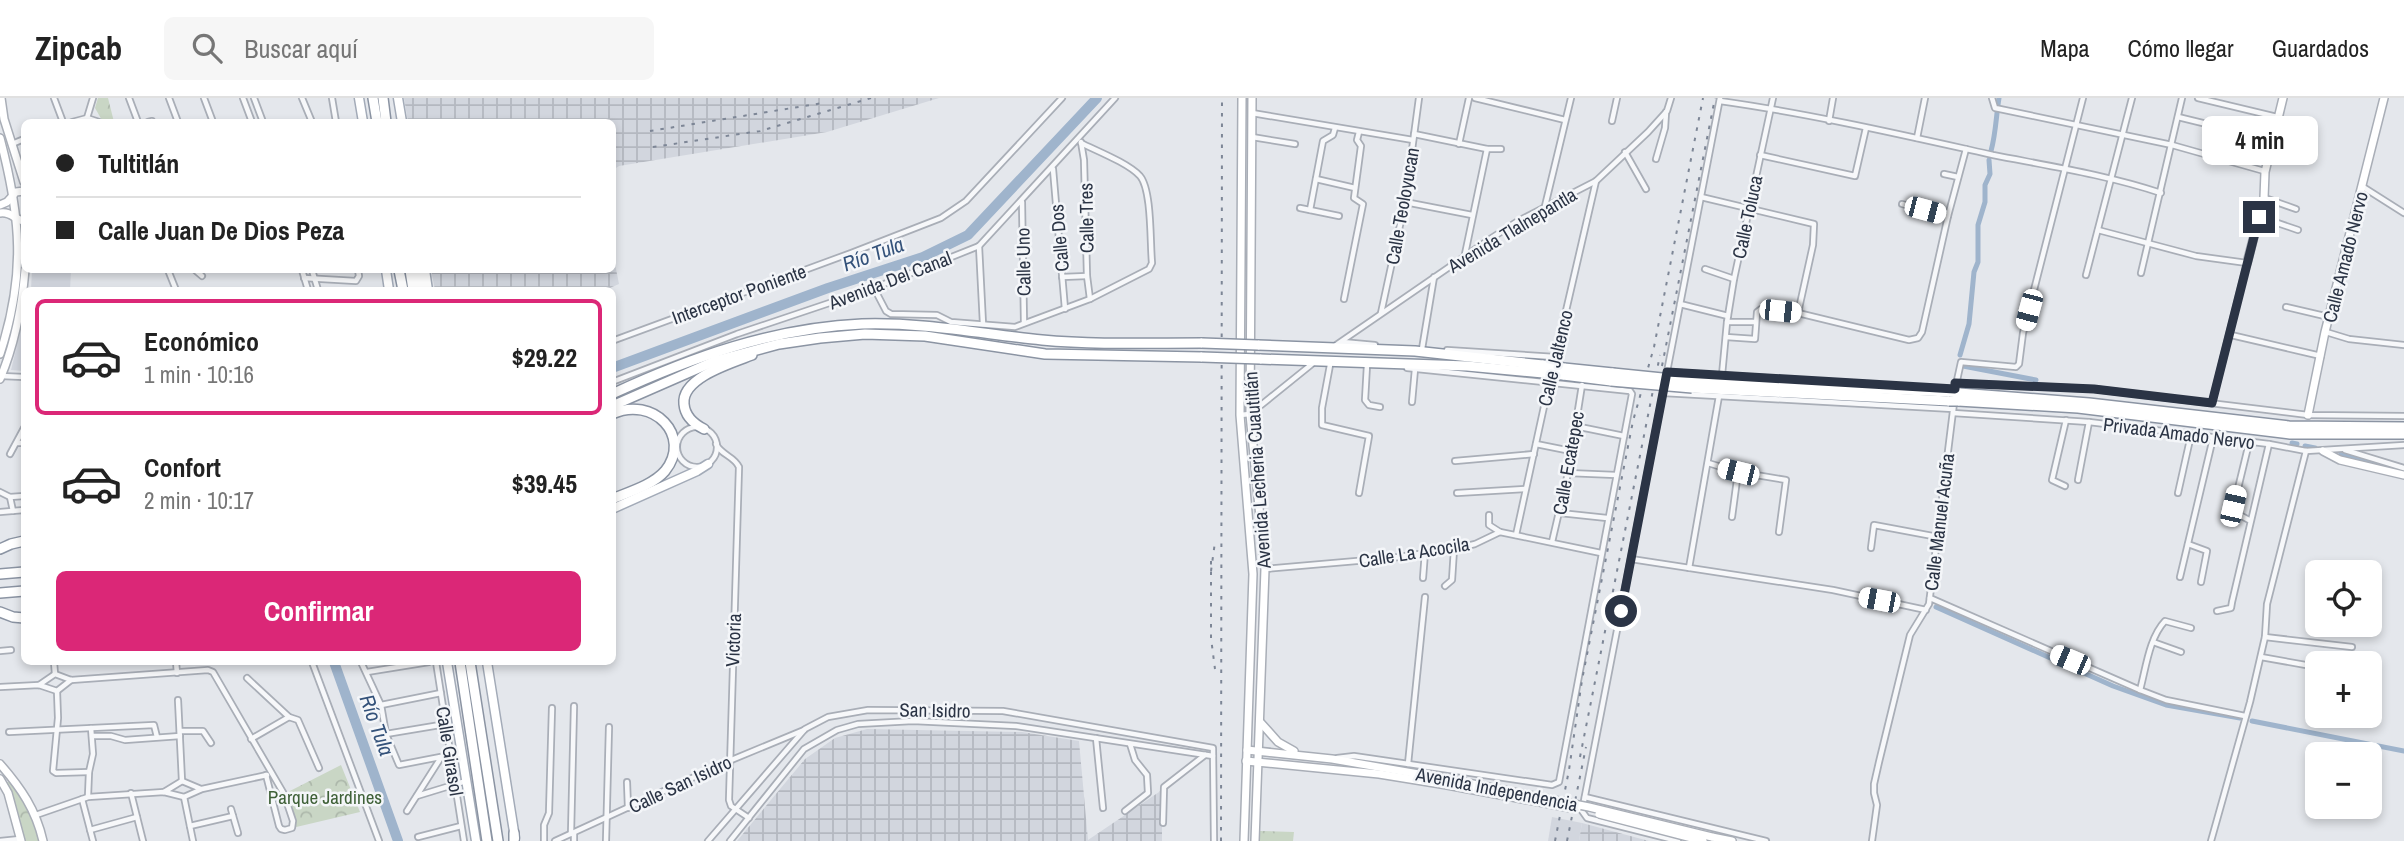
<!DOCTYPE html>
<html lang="es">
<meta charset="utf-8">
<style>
:root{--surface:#fff;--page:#f6f6f6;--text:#222;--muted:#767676;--line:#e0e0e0;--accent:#db2777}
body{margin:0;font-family:"Archivo Narrow",sans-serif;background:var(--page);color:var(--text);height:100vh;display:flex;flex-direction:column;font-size:26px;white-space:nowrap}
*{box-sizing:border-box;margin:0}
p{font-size:23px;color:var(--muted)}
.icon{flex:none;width:38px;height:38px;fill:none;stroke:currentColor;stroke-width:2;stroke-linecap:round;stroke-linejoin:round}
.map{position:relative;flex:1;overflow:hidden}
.panel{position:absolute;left:21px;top:189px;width:595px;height:378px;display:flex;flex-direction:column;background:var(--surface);border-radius:10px;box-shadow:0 4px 10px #0003}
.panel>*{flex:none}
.top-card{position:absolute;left:21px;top:21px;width:595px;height:154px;border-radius:10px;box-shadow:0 4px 10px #0003;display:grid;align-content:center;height:154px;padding:0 35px;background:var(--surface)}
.buttons{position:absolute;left:2305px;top:462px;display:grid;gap:14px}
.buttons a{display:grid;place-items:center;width:77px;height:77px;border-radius:10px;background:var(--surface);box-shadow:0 4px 10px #0003;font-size:35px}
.end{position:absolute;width:32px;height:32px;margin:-16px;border:9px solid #2b3445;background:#fff;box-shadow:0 0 0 4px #fff}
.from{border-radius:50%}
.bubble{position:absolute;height:49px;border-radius:10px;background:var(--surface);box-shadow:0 4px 10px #0003;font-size:23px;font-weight:700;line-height:49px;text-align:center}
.car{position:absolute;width:21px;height:42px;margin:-21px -10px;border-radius:9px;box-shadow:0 0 5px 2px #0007;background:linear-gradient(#fff 24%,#345 0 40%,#fff 0 76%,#345 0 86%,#fff 0)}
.top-card b{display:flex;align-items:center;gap:24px;height:66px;font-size:26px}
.top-card b+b{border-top:2px solid var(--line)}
.top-card i{width:18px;height:18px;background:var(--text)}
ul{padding:12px 0 0;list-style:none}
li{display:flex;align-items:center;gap:21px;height:116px;margin:0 14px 10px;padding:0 21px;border:4px solid transparent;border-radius:10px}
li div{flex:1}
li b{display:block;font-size:26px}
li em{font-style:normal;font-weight:700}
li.selected{border-color:var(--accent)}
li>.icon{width:63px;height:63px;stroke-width:1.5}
.primary-button{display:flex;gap:14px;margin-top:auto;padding:14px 35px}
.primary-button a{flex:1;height:80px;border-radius:10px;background:var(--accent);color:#fff;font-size:28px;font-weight:700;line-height:80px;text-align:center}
header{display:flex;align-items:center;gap:42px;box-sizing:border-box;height:98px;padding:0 35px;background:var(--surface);border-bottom:2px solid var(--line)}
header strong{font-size:33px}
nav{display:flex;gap:38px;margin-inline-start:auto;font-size:24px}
.search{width:490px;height:63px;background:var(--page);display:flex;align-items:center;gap:18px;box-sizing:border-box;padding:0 24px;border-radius:10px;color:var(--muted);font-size:26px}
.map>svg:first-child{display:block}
.built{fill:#d2d6de}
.industrial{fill:url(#industrial-grid)}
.park{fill:url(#park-crowns)}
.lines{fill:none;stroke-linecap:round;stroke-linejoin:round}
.canal{stroke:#9fb4cc;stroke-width:5}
.river{stroke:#9fb4cc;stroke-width:10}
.street-casing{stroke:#a9aeb7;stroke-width:8}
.secondary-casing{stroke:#a9aeb7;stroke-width:10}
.primary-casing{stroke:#a3abb8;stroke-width:11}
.highway-casing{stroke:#8b94a3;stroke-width:12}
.street{stroke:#f7f8fa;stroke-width:4.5}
.secondary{stroke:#fff;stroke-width:7}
.primary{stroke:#fff;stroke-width:8}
.highway{stroke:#fff;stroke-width:9}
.rail{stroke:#7d8696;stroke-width:2;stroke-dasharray:3.5 7;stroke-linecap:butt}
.secondary-bridge-casing{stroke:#a9aeb7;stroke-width:10;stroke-linecap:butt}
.highway-bridge-casing{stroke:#8b94a3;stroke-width:12;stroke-linecap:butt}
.secondary-bridge{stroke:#fff;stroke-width:7}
.highway-bridge{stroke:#fff;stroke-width:9}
.route{stroke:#2b3445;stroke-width:9}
.labels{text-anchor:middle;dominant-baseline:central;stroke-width:5;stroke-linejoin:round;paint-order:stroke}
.street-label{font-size:19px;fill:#2b3445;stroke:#f4f6f9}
.park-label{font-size:19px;fill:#3f6138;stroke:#f4f6f9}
.water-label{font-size:21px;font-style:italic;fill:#34527a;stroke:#f4f6f9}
</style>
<header>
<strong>Zipcab</strong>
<div class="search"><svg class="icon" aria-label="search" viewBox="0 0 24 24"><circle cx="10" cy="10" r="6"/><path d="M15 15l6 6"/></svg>Buscar aquí</div>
<nav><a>Mapa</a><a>Cómo llegar</a><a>Guardados</a></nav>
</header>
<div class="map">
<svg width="2404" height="743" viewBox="0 0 2404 743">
<defs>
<pattern id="industrial-grid" width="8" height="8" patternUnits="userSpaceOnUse" patternTransform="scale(1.75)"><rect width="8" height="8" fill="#d2d6de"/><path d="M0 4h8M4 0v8" fill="none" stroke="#b4b8c0"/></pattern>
<pattern id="park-crowns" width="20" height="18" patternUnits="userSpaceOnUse" patternTransform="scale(1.75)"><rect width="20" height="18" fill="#c9d6c5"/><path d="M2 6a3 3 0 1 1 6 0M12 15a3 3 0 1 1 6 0" fill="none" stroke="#adb8ab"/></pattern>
</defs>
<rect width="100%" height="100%" fill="#e4e7ec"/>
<g class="built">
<path d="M32 172H71L70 192H31Z"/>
<path d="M21 231H24V273L11 272Z"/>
<path d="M1552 719 1582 725 1579 743H1548Z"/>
</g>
<g class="industrial">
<path d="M404 0H939L827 34 619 68 613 72 612 24H408Z"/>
<path d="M613 156 619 186 605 192H435L431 172H612Z"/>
<path d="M867 631 1022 634 1079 643 1088 742 1162 692V743H737L805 661 835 640Z"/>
<path d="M1582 725 1649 743H1579Z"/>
</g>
<g class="park">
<path d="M98 0H108L114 24H103L95 10Z"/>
<path d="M341 667 360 714 292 730 293 723 284 696Z"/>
<path d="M12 682 27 702 42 743H23L6 685Z"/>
<path d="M1260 733 1294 734 1293 743H1260Z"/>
</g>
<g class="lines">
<g class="canal">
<path d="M1991 53C1996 35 1996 18 1999 0"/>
<path d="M1960 257 1969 226 1974 174 1978 164V127L1985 104V87L1990 76 1989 62"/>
<path d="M1963 268 2036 282"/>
<path d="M2292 345 2297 346"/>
<path d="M2305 348 2315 350"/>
<path d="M2341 355 2391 371"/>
<path d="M1936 509 2113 588 2166 607 2240 620"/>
<path d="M2252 623 2404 653"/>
</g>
<g class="river">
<path d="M612 270 828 190 923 159 968 137 1097 0"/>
<path d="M334 564 398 743"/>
</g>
<defs>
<g id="street">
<path d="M54 0 63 24"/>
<path d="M129 0 138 24"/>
<path d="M169 0 178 24"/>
<path d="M204 0 213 24"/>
<path d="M243 0 252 24"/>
<path d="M254 0 263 24"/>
<path d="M302 0 312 24"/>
<path d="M332 0 336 24"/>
<path d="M1475 0 1565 22"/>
<path d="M1992 0 1995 10 2172 47 2264 73"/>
<path d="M2198 0 2277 19"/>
<path d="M1720 3C1812 16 1903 37 1993 57 2049 68 2107 77 2161 95"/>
<path d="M1252 15 1413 42"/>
<path d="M2178 19 2219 29"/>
<path d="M87 20 93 0"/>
<path d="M87 20 99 24"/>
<path d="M1612 23 1617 0"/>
<path d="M1829 23 1833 0"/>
<path d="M72 24 87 20"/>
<path d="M148 24 152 23"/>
<path d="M1414 36 1487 51H1501"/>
<path d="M1252 39 1295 46"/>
<path d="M1917 40 1925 0"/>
<path d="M1081 44 1084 62 1087 178 1090 201"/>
<path d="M12 46 24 41"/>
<path d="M1459 46 1469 0"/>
<path d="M1625 54 1646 91"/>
<path d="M1760 57 1855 78 1866 30"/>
<path d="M1656 61 1665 30 1666 14"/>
<path d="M1053 71 1065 211"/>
<path d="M1944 76 1958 79"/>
<path d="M1316 81 1355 90"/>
<path d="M2363 89 2404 115"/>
<path d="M1701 99 1814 126 1813 147 1798 215"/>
<path d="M2265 100 2296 111"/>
<path d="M1022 104 1024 225"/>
<path d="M1405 104 1472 117"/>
<path d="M1902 106 1948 118"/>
<path d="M1545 108 1571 0"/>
<path d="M1300 110 1339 118"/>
<path d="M1310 112 1323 43 1333 37 1335 30"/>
<path d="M2260 119 2298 132"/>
<path d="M2098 132 2196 158 2247 165 2212 305"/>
<path d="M979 148 983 226"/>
<path d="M1465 156 1487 51"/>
<path d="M1705 171 1734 181"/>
<path d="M168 172 176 192"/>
<path d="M195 172 202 178"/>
<path d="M302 172 308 192"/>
<path d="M312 172 318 192"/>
<path d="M2141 175 2182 0"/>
<path d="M2086 177 2132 0"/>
<path d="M1062 179 1087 178"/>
<path d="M304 180 356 183 359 178 358 172"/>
<path d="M874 190 886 213 891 216 937 217 951 224 1015 229 1090 201 1149 171 1152 165C1150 145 1152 92 1140 78 1128 65 1097 53 1081 45"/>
<path d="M1344 201 1363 106 1354 100 1361 48 1357 42 1359 34"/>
<path d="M1680 206 1728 218"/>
<path d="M2286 209 2329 219"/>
<path d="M1381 215 1405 104 1419 0"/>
<path d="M1727 224H1755"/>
<path d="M2326 234 2349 241 2404 247"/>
<path d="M2231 237 2321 258"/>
<path d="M1726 239 1755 241 1757 214 1761 211 1798 215 1909 242 1918 240 1922 234 1948 118 1966 51"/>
<path d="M612 243 851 155 941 120 966 103 1062 0"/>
<path d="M1342 244 1375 247"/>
<path d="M1336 247 1490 141 1518 123 1596 83 1648 34 1667 13 1671 0"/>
<path d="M1422 251 1434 179"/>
<path d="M1447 252 1555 259"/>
<path d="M1330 267 1322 310V327L1369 338 1359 395"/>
<path d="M1367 267 1365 302 1369 307 1380 309"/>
<path d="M1553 269 1596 83"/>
<path d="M1667 274 1883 287"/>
<path d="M1722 277 1727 224 1734 181 1773 0"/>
<path d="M1 278 24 279"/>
<path d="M612 284 737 236 874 190 979 148 1115 0"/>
<path d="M1956 285 2094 291 2308 317 2404 318"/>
<path d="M1663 295 1953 311"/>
<path d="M1954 296 1961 264 2016 269 2019 266 2023 235 2083 0"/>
<path d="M1412 304 1415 271"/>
<path d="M1953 315 2089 324 2269 346 2306 353 2404 347"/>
<path d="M1240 317 1250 316 1312 266"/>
<path d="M1575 328 1624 338"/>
<circle cx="697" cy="349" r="20"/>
<path d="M17 345H24"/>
<path d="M2249 345 2233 411 2234 414 2249 422"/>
<path d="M716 346C721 357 734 358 739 369L729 702 731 708 749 720"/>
<path d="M1536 346 1571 353"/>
<path d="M2345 352 2404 370"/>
<path d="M10 356 24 330"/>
<path d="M1455 363 1534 356"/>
<path d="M1708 365 1738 374 1786 382 1779 434"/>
<path d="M1568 375 1616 377"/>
<path d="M2078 382 2089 324"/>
<path d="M2065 388 2052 382 2066 322"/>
<path d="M0 394 10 399 24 398"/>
<path d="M1457 395 1525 391"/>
<path d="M2178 395 2191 337"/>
<path d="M10 399 13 413"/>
<path d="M0 414 24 412"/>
<path d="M1560 415 1607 420"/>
<path d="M1489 417V427L1500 434"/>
<path d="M1732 419 1738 374"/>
<path d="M1516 437 1550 281"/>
<path d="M1552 444 1568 375 1582 287"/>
<path d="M2188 446 2207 453 2201 484"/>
<path d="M1871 450 1874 427 1938 439"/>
<path d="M1631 461 1833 492 1926 512"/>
<path d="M1689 470 1719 298"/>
<path d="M1265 471 1391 460 1454 451 1475 446 1500 434 1601 455"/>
<path d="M2180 479 2213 340"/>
<path d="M1423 480 1425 454"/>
<path d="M1445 488 1452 482 1454 451"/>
<path d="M1930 500 2140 592 2166 602 2245 618"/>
<path d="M2217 513 2231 510 2232 504 2269 346"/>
<path d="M2265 539 2352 549"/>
<path d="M2153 544 2181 554"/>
<path d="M0 553 11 552"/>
<path d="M2261 559 2317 569"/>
<path d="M54 564 55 576"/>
<path d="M176 564 177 575"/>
<path d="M312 564 379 743"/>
<path d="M361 564 381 607 386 636 399 667 461 655"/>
<path d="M436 564 464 743"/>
<path d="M367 574 429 564"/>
<path d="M247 580 289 619 298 622 319 670"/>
<path d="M39 587 55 576 71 582 208 572 213 574 284 696 293 723 292 730 285 732 281 731 279 728 266 677"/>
<path d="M0 589 39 587 57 593 71 582"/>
<path d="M2313 591 2317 569"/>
<path d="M2140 592C2146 570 2149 540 2165 523L2191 530"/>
<path d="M57 593 58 620 53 673 56 675 89 674"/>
<path d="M178 602 182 683"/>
<path d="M381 607 441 595"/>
<path d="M180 633H203L211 645"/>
<path d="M9 634 154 627 157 639"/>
<path d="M386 636 446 626"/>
<path d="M92 638H111L125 642 180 638"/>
<path d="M1096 640 1103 710"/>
<path d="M251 641 289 619"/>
<path d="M1337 660 1354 658 1552 687 1559 684 1632 296 1630 293 1407 270"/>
<path d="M1408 666 1425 499"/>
<path d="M627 684 628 710"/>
<path d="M164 694 182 683 201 691"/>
<path d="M131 695 143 743"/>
<path d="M88 698 89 674 93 656 91 630"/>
<path d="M417 698 466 683"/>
<path d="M184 699 193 743"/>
<path d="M1585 699 1766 743"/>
<path d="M82 701 93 743"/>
<path d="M231 711 238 735"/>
<path d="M407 713 440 661"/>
<path d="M1125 713 1148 695 1147 677 1135 662 1130 646"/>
<path d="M36 717 88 699 164 694 184 699 202 691 267 677"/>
<path d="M1163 725 1164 689 1205 657"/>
<path d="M190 728 233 718"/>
<path d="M90 732 137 719"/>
<path d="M571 736 574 608"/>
<path d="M418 739 461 728"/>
<path d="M0 743 20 741"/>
<path d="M544 743V727L549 715 552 610"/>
<path d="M555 743 729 663 804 632"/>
<path d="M574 743V735"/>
<path d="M606 743 609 629"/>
<path d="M708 743 805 631 828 619 868 612 1003 613 1213 650 1214 743"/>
<path d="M730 743 804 651 837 632 858 626 913 623 1016 628 1213 658"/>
<path d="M1678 743 1587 720 1582 713 1720 0"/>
<path d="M1872 743 1877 707 1874 695V686L1879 664 1910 537 1929 506 1954 305"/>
<path d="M2211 743 2250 604 2265 539 2267 506 2306 353"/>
</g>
<g id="secondary">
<path d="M1 0 4 21 24 84"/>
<path d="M1242 0 1240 317 1253 476 1244 743"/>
<path d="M1252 0 1250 316 1265 471 1255 743"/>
<path d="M0 40C21 120 26 176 0 256"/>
<path d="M0 107 7 104 16 94 24 93"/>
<path d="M0 115C11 113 15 122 24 123"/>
<path d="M2247 165 2264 100 2265 74 2283 0"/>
<path d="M0 281C14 248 22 207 25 172"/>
<path d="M2308 317 2325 234 2384 0"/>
<path d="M2323 353 2340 362 2404 377"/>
<path d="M1261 625 1278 644 1294 653"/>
<path d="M1247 652 1332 661 1448 681"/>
<path d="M1246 663 1379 676 1447 687"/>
<path d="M0 666C21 690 36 712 43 743"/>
<path d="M0 681 8 695 21 743"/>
<path d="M1712 739 1732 743"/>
</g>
<g id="primary">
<path d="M359 0 363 24"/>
<path d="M398 0 402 24"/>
<path d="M386 172 389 192"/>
<path d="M425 172 428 192"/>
<path d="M612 411 697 373 708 366"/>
<path d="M447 564 476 743"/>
<path d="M487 564 515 740"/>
</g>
<g id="highway">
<path d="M373 0 377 24"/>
<path d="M383 0 386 24"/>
<path d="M399 172 403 192"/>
<path d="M410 172 413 192"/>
<path d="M418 172 421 192"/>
<path d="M1258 247 1415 253 1543 267"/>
<path d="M1260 261 1467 268 1543 275"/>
<path d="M1564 270 1613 275"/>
<path d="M1563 277 1611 283"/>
<path d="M1692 283 1950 294"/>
<path d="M1692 290 1949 303"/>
<path d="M1959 295 2089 305 2289 328 2404 329"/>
<path d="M612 296C692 259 773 230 862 226 922 224 983 236 1042 242 1095 247 1149 245 1202 245"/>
<path d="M1958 303 2078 310 2290 336H2404"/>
<path d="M612 308 715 263 779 246 820 240 865 236 925 238 1045 256 1202 259"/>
<path d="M612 316C653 297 693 338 665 373 653 387 629 394 612 401"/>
<path d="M704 331C694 326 685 318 684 306 681 280 731 265 752 257"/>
<path d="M0 451 11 446 24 443"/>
<path d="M0 476 24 474"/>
<path d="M0 495 24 493"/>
<path d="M0 514 13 519 24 520"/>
<path d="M460 564 487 743"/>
<path d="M470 564 498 743"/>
<path d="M514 743V735"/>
</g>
</defs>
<use href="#street" class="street-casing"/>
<use href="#secondary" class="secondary-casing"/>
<use href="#primary" class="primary-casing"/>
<use href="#highway" class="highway-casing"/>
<use href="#street" class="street"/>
<use href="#secondary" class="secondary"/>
<use href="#primary" class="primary"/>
<use href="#highway" class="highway"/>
<g class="rail">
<path d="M650 33 823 5"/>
<path d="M653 49 760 33 871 0"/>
<path d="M1662 268 1715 0"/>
<path d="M1211 463V540L1215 571"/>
<path d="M1211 473 1215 444"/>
<path d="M1580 659 1660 257"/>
<path d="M1221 743 1222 0"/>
<path d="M1555 743 1569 672 1582 582 1633 323 1654 249 1703 0"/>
<path d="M1567 743 1586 649"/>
</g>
<defs>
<g id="secondary-bridge">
<path d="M1448 681 1589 709 1712 739"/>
<path d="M1447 687 1577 711"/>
<path d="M1599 716 1703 743"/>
</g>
<g id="highway-bridge">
<path d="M1202 245 1258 247"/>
<path d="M1202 259 1260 261"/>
<path d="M1543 267 1564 270"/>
<path d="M1543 275 1563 277"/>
<path d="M1613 275 1692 283"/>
<path d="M1611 283 1692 290"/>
<path d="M1950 294 1959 295"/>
<path d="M1949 303H1958"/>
</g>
</defs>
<use href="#secondary-bridge" class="secondary-bridge-casing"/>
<use href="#highway-bridge" class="highway-bridge-casing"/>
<use href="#secondary-bridge" class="secondary-bridge"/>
<use href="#highway-bridge" class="highway-bridge"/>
</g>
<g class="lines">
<path class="route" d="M1621 513 1667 274 1955 291V285L2094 291 2212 305 2259 119"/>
</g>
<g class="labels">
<g class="street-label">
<text transform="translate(1402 108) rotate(-80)">Calle Teoloyucan</text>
<text transform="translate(1747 119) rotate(-78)">Calle Toluca</text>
<text transform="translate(1086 120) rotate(-91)">Calle Tres</text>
<text transform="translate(1512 132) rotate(-31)">Avenida Tlalnepantla</text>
<text transform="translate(1059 140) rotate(-95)">Calle Dos</text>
<text transform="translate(2345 159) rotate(-76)">Calle Amado Nervo</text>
<text transform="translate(1023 164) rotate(-91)">Calle Uno</text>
<text transform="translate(890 182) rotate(-21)">Avenida Del Canal</text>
<text transform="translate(739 196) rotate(-20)">Interceptor Poniente</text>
<text transform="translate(1555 260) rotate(-77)">Calle Jaltenco</text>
<text transform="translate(2179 335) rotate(7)">Privada Amado Nervo</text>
<text transform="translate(1568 365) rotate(-80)">Calle Ecatepec</text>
<text transform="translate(1257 372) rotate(-94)">Avenida Lecheria Cuautitlán</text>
<text transform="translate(1939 424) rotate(-83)">Calle Manuel Acuña</text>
<text transform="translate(1414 454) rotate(-9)">Calle La Acocila</text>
<text transform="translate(733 542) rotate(-88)">Victoria</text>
<text transform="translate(935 612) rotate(1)">San Isidro</text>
<text transform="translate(450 653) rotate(81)">Calle Girasol</text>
<text transform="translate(680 686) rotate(-25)">Calle San Isidro</text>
<text transform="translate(1497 691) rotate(11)">Avenida Independencia</text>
</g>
<g class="park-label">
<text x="325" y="699">Parque Jardines</text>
</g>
<g class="water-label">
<text transform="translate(873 156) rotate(-20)">Río Tula</text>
<text transform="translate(377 627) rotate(70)">Río Tula</text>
</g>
</g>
</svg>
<div class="buttons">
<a><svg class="icon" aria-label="locate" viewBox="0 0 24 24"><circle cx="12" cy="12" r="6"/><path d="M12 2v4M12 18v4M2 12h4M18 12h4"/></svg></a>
<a>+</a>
<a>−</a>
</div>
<i class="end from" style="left:1621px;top:513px"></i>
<i class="end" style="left:2259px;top:119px"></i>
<div class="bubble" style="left:2202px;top:18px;width:116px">4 min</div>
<i class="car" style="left:1925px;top:112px;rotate:105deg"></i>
<i class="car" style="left:2029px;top:212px;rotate:195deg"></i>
<i class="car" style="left:1780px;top:213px;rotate:96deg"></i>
<i class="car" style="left:1738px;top:374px;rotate:284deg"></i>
<i class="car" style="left:2233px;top:408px;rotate:13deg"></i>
<i class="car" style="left:1879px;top:502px;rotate:281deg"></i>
<i class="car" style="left:2070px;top:562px;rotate:293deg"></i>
<div class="top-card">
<b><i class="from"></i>Tultitlán</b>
<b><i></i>Calle Juan De Dios Peza</b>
</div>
<section class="panel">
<ul>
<li class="selected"><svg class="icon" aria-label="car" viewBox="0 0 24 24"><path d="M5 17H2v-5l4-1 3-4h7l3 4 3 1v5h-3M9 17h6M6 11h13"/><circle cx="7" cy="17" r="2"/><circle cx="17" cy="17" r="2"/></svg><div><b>Económico</b><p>1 min · 10:16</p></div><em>$29.22</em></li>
<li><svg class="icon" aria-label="car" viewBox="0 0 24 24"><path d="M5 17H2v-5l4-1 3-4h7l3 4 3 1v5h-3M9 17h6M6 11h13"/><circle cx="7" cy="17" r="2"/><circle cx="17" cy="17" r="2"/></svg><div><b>Confort</b><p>2 min · 10:17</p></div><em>$39.45</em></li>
</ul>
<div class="primary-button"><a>Confirmar</a></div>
</section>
</div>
